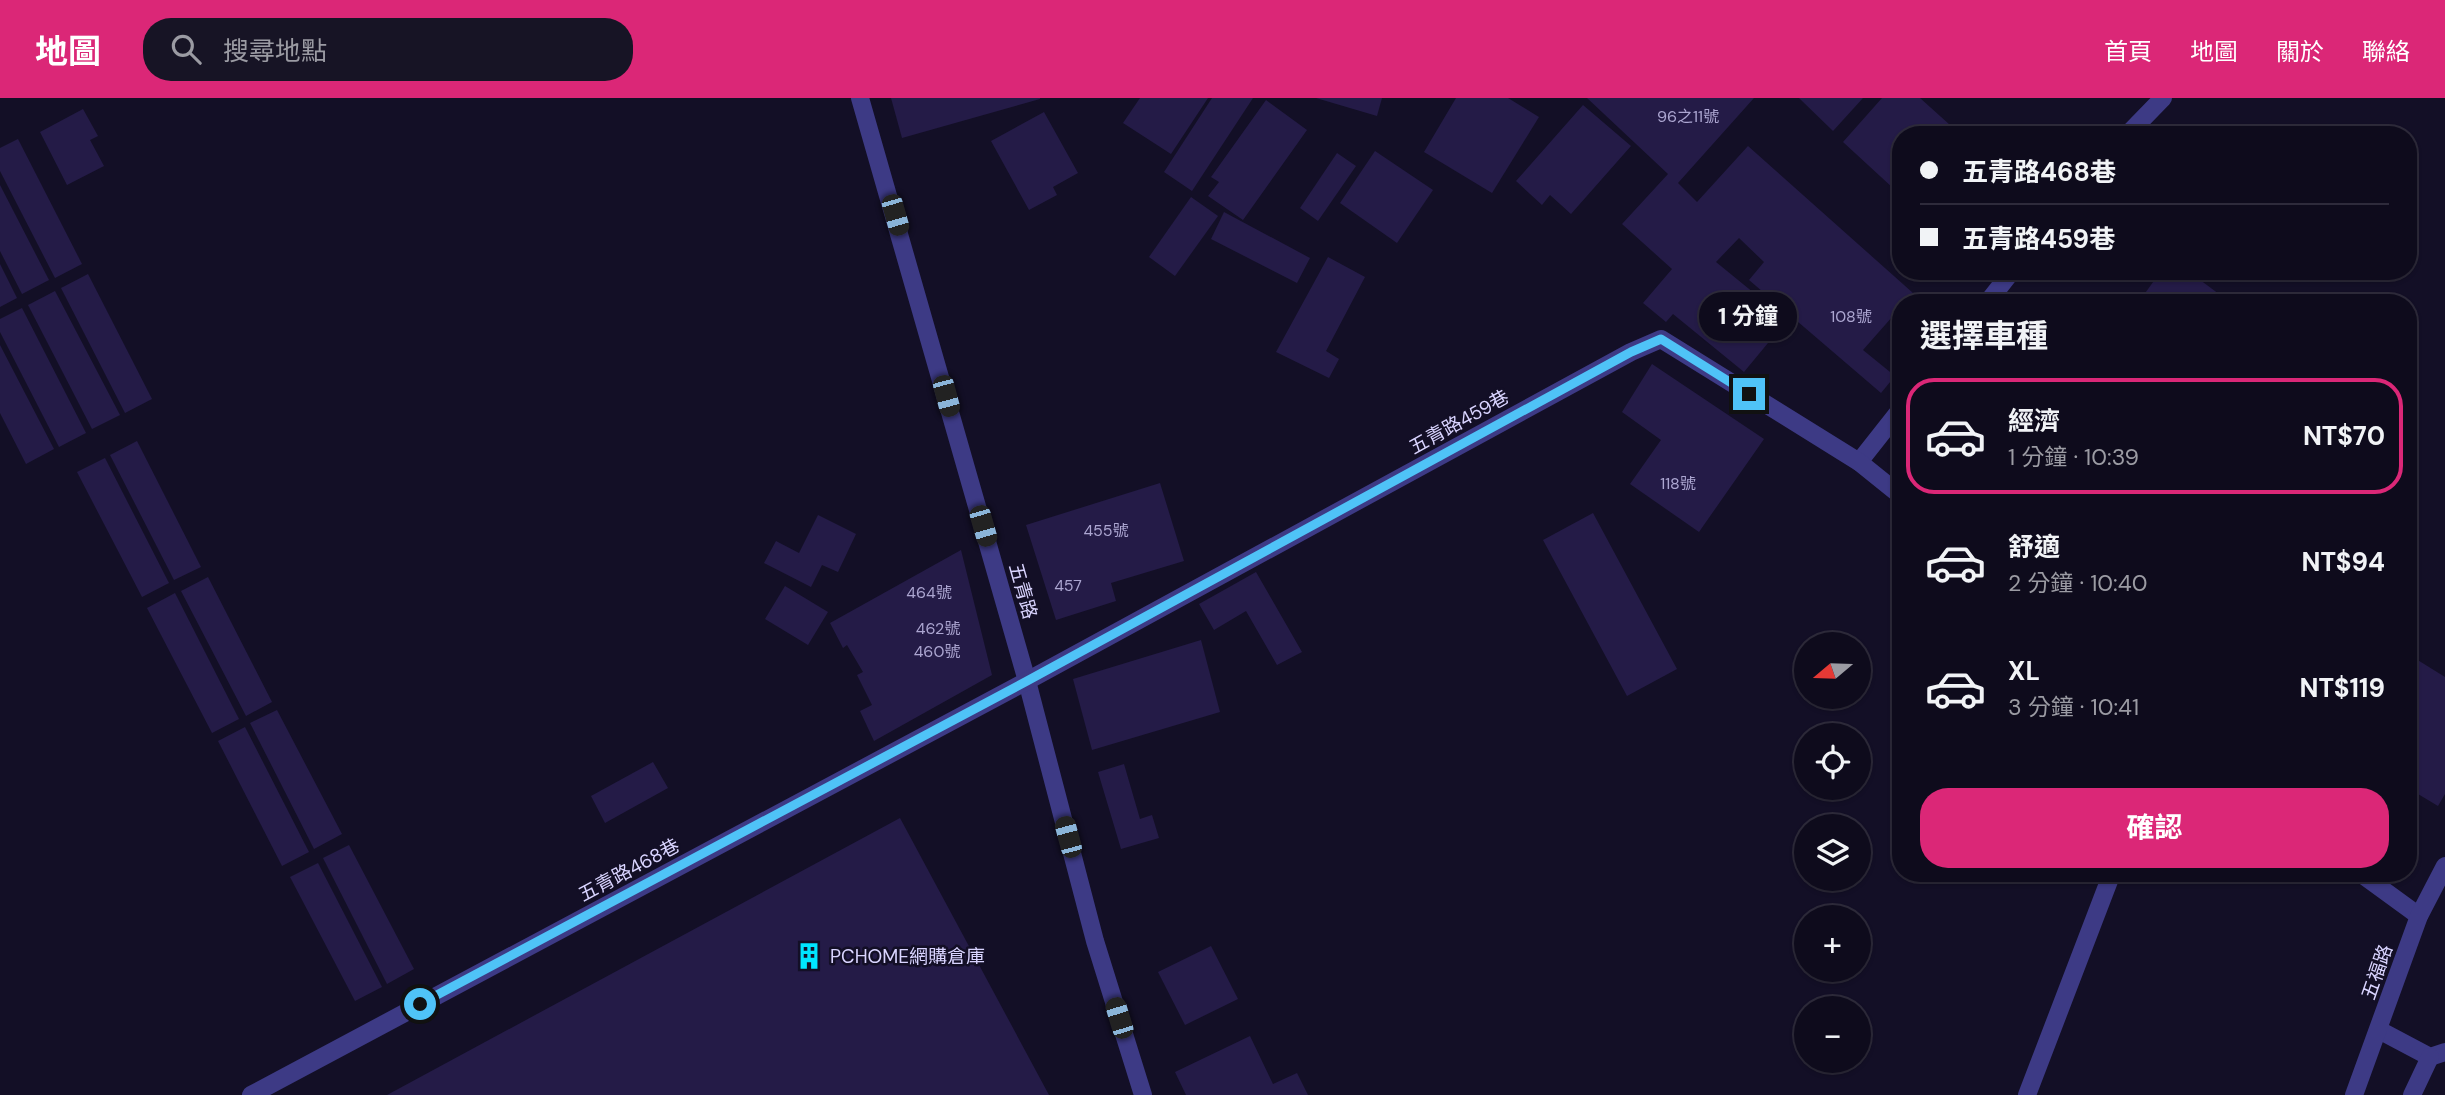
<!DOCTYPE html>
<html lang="zh-TW">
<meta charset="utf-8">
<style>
:root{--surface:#0e0b1c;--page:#171425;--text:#f1f3f6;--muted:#9b9ba3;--line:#2e2b3b;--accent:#db2777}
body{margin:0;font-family:"DM Sans","Noto Sans TC",sans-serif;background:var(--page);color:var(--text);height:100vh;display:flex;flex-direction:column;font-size:26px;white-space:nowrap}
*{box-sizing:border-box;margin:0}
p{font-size:23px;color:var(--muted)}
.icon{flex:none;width:38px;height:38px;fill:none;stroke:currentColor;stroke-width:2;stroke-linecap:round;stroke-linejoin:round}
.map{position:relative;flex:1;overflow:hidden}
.panel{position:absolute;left:1892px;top:196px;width:525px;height:588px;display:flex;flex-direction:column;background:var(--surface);border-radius:28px;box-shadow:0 2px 5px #0004,0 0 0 2px var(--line)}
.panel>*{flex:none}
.banner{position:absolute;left:1892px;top:28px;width:525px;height:154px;border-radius:28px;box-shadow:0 2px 5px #0004,0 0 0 2px var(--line);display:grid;align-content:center;height:154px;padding:0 28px;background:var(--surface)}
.needle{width:46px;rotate:251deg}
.fabs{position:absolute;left:1794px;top:534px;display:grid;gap:14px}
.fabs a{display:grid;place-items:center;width:77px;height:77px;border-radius:50%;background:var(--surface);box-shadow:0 2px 5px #0004,0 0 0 2px var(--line);font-size:35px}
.end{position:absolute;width:32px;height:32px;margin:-16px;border:9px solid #4fc3f7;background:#111;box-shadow:0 0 0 4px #111}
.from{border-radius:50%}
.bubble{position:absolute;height:49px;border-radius:24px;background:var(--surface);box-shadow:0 2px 5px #0004,0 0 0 2px var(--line);font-size:23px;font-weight:700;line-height:49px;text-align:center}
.car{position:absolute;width:21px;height:42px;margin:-21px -10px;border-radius:9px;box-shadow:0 0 5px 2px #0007;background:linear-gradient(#222 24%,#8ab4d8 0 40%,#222 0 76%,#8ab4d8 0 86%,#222 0)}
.banner b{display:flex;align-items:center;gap:24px;height:66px;font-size:26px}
.banner b+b{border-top:2px solid var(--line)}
.banner i{width:18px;height:18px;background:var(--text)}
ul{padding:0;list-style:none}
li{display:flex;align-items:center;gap:21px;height:116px;margin:0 14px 10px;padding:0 14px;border:4px solid transparent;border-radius:28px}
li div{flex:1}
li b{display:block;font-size:26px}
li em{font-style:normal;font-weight:700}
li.current{border-color:var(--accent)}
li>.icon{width:63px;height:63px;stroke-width:1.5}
h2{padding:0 28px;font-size:32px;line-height:84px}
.primary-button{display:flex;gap:14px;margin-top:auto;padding:14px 28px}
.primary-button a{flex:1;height:80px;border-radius:28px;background:var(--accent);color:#fff;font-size:28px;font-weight:700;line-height:80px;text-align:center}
header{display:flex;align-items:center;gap:42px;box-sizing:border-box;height:98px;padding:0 35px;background:var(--accent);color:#fff}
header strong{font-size:33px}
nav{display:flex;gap:38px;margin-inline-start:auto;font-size:24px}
.search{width:490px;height:63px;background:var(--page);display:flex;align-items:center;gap:18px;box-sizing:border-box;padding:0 24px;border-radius:28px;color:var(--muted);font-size:26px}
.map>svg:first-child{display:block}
.building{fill:#241b47}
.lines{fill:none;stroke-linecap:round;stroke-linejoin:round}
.minor{stroke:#3d3a85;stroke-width:18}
.route{stroke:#4fc3f7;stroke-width:9}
.labels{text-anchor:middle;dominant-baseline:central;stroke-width:5;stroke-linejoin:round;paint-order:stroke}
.number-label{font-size:16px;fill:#aca6d1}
.street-label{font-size:19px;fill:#d9d4ff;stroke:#130f26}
.poi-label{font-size:19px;fill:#d9d4ff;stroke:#130f26;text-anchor:start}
</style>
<header>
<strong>地圖</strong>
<div class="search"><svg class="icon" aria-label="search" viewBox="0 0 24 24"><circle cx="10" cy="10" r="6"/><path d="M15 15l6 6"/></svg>搜尋地點</div>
<nav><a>首頁</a><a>地圖</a><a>關於</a><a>聯絡</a></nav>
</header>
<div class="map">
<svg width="2445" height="997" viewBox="0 0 2445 997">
<rect width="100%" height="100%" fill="#130f26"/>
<g class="building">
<path d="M891 0H1040V1L902 40Z"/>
<path d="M1140 0H1208L1171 56 1123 25Z"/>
<path d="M1212 0H1253L1192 93 1164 74Z"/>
<path d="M1316 0H1382L1377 18Z"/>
<path d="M1456 0H1508L1539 19 1492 95 1424 54Z"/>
<path d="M1587 0H1754L1678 85 1697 104 1748 48 1913 195 1905 205H1900V210L1863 252 1895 278 1881 295 1749 182 1764 164 1739 140 1716 164 1787 222 1744 274 1673 216 1666 224 1643 205 1672 171 1622 126 1668 76Z"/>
<path d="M1799 0H1863L1833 33Z"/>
<path d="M1882 0H1920L1950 27 1941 37H1900V82L1893 90 1843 44Z"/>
<path d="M1266 2 1307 32 1243 122 1208 98 1219 84 1211 79Z"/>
<path d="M1583 7 1631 48 1571 116 1550 97 1542 107 1516 83Z"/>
<path d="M83 11 98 38 90 42 104 68 67 87 40 34Z"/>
<path d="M1044 14 1078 75 1053 89 1057 97 1029 112 991 43Z"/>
<path d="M18 41 82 166 55 180 0 73V50Z"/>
<path d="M1375 53 1433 92 1397 145 1340 105Z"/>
<path d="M1337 55 1356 68 1318 123 1300 110Z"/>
<path d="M0 87 49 182 22 196 0 153Z"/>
<path d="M1191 99 1218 118 1175 178 1149 159Z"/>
<path d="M1224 114 1310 160 1297 185 1211 141Z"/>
<path d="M1328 159 1365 179 1326 253 1339 261 1329 280 1276 254Z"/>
<path d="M0 166 17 200 0 209Z"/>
<path d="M2161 173H2188L2223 199 2219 205H2138Z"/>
<path d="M88 176 152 301 125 315 61 190Z"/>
<path d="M55 193 120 317 92 331 28 207Z"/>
<path d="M22 210 86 335 59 349 0 234V221Z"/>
<path d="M0 247 54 351 26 366 0 315Z"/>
<path d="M1652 266 1764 341 1699 434 1630 386 1661 342 1622 314Z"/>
<path d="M137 343 201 469 174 482 110 357Z"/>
<path d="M105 360 169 485 142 499 77 374Z"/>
<path d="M1160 385 1184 463 1111 485 1116 503 1056 522 1026 427Z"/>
<path d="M1593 415 1677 571 1627 598 1543 442Z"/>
<path d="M818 417 856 436 838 474 822 467 811 489 764 465 776 443 799 455Z"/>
<path d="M961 452 992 577 874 643 860 613 872 607 857 577 863 574 847 547 843 550 830 525Z"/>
<path d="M1256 474 1302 554 1277 567 1246 513 1214 532 1199 506Z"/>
<path d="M208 479 272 604 246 618 181 493Z"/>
<path d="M785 488 828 514 808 547 765 521Z"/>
<path d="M175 495 239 621 212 635 147 510Z"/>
<path d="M1201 542 1220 614 1092 652 1073 581Z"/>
<path d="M2408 556 2445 579V696L2438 708 2408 690Z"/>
<path d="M277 612 342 736 314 751 250 625Z"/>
<path d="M245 629 309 754 282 768 218 643Z"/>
<path d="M653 664 668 690 605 725 591 698Z"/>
<path d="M1124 666 1140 721 1152 717 1159 740 1121 751 1098 674Z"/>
<path d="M900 720 1049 997H387Z"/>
<path d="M349 747 414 871 387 886 323 760Z"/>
<path d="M318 765 382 889 355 903 290 779Z"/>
<path d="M1211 848 1238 901 1185 927 1158 874Z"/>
<path d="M1250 938 1273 986 1297 975 1308 997H1186L1175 974Z"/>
</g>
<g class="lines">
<g class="minor">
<path d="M860 0 1027 583 1095 843 1143 997"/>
<path d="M2127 37 2163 0"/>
<path d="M1987 205 2012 173"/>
<path d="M1859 364 1900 312"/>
<path d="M2360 775 2419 818"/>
<path d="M2379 932 2430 959 2445 954"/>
<path d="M251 997 1027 583 1631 254 1661 241 1859 364 1900 397"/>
<path d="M2027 997 2112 775"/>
<path d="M2354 997 2419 818 2445 768"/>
<path d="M2412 997 2430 959"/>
</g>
</g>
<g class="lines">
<path class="route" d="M420 906 1027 583 1631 254 1661 241 1749 296"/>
</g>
<defs>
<symbol id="building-bare" viewBox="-9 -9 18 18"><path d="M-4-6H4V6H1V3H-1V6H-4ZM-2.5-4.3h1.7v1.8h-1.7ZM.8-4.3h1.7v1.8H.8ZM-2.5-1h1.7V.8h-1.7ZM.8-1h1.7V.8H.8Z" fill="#00e5ff" stroke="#130f26" stroke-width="2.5" paint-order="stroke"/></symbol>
</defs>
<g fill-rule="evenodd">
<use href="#building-bare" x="790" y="839" width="38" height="38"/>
</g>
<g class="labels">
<g class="number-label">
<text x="1688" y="18">96之11號</text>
<text x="1851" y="218">108號</text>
<text x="1678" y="385">118號</text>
<text x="1106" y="432">455號</text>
<text x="1068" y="487">457</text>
<text x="929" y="494">464號</text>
<text x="938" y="530">462號</text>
<text x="937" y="553">460號</text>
</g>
<g class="street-label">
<text transform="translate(1459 324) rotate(-29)">五青路459巷</text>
<text transform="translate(1023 493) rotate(74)">五青路</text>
<text transform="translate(629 772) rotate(-28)">五青路468巷</text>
<text transform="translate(2377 874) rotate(-71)">五福路</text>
</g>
<g class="poi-label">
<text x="830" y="858">PCHOME網購倉庫</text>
</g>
</g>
</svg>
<div class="fabs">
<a><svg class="needle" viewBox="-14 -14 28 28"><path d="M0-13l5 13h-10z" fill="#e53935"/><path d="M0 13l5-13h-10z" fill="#9b9ba3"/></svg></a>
<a><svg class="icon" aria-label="locate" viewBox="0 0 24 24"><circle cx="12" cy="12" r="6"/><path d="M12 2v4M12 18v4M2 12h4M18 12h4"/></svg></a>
<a><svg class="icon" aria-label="layers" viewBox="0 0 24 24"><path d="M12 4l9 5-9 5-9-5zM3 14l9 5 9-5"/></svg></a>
<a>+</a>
<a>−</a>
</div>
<i class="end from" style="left:420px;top:906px"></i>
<i class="end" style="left:1749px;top:296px"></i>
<div class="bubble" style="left:1699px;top:194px;width:98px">1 分鐘</div>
<i class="car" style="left:895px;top:117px;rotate:164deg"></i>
<i class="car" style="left:946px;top:298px;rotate:165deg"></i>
<i class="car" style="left:983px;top:428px;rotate:164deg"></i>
<i class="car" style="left:1068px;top:739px;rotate:345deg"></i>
<i class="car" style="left:1119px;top:920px;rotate:343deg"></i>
<div class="banner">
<b><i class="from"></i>五青路468巷</b>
<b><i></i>五青路459巷</b>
</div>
<section class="panel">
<h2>選擇車種</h2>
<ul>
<li class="current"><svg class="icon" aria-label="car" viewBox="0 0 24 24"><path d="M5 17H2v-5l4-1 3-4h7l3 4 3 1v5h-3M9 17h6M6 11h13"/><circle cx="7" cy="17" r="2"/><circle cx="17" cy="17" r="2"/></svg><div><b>經濟</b><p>1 分鐘 · 10:39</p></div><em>NT$70</em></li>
<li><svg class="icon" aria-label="car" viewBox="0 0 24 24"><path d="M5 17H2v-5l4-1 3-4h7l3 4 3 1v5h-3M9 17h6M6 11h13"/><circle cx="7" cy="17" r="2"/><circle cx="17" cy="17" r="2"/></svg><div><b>舒適</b><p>2 分鐘 · 10:40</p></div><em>NT$94</em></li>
<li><svg class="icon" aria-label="car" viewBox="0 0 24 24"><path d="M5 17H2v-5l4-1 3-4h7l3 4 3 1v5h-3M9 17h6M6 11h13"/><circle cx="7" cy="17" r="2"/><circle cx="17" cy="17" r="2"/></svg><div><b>XL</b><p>3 分鐘 · 10:41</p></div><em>NT$119</em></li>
</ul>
<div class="primary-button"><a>確認</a></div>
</section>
</div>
